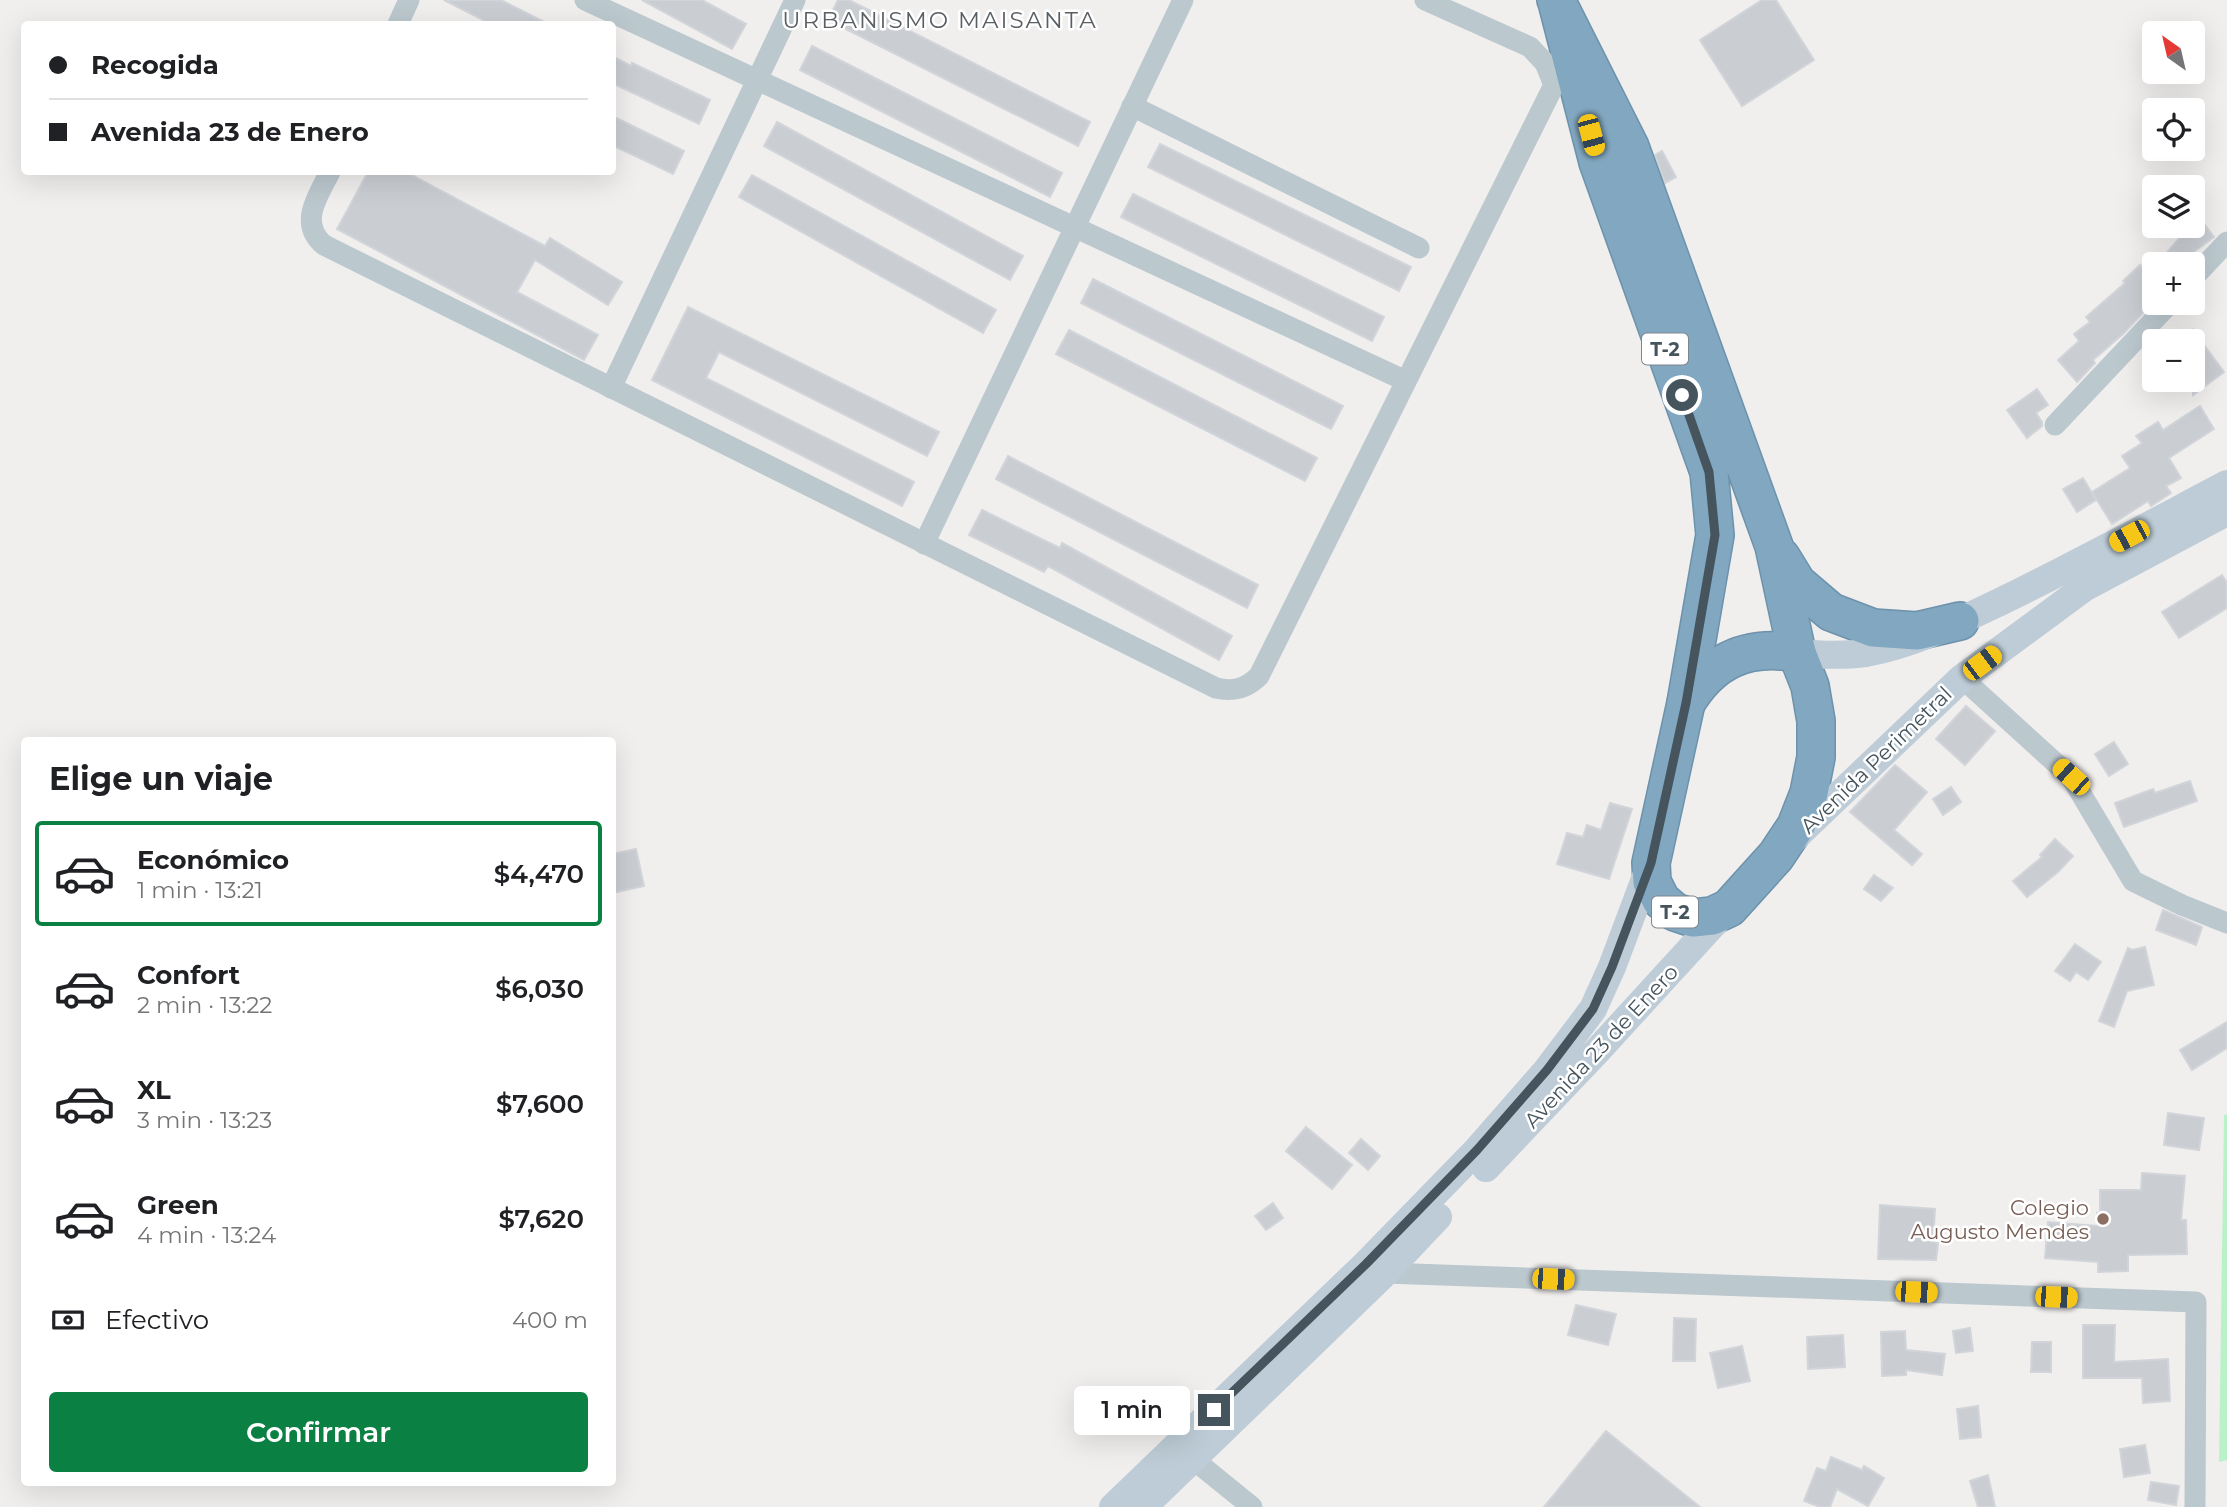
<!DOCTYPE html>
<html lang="es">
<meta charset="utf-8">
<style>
:root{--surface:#fff;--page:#f2f2f2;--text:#202124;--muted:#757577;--line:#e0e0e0;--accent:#0b8043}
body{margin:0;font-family:Montserrat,sans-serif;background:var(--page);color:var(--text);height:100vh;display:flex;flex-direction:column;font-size:26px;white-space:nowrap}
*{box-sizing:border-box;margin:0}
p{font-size:23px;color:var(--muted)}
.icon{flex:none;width:38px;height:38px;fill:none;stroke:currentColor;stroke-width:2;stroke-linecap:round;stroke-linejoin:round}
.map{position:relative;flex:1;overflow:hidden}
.sheet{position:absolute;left:21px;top:737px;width:595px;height:749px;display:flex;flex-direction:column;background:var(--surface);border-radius:7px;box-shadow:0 7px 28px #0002}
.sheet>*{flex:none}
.banner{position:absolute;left:21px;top:21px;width:595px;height:154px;border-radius:7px;box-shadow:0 7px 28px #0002;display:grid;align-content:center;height:154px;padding:0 28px;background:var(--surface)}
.needle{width:46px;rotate:326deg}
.fabs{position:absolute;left:2142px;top:21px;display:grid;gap:14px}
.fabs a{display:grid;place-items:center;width:63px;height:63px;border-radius:7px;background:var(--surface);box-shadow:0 7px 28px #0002;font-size:35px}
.end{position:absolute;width:32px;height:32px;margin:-16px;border:9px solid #45545d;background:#fff;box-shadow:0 0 0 4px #fff}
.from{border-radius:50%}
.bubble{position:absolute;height:49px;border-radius:7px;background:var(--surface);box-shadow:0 7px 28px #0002;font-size:23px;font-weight:600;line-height:49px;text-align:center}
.car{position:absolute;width:21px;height:42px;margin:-21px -10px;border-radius:9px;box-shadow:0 0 5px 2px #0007;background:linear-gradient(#f5c518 24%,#345 0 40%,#f5c518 0 76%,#345 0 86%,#f5c518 0)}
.banner b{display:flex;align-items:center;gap:24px;height:66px;font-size:26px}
.banner b+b{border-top:2px solid var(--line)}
.banner i{width:18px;height:18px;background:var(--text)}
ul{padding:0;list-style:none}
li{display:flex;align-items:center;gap:21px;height:105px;margin:0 14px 10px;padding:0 14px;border:4px solid transparent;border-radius:7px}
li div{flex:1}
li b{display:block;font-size:26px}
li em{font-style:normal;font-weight:600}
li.current{border-color:var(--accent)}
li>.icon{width:63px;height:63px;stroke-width:1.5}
h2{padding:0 28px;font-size:32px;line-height:84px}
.pay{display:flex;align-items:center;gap:18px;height:77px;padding:0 28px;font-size:26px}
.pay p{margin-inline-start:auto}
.action{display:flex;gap:14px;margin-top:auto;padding:14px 28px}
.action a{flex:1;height:80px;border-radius:7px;background:var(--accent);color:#fff;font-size:28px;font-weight:600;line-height:80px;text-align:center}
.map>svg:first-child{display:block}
.green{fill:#b9f2c9}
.building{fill:#caced3;stroke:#d1d5da;stroke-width:2}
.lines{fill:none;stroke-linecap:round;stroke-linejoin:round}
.highway-casing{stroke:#6d92ac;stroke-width:40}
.street{stroke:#bbc8ce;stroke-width:21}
.secondary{stroke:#bdccd6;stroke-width:28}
.highway{stroke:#82a7c0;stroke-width:37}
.route{stroke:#45545d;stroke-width:9}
.education-dot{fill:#8d6e63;stroke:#fff;stroke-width:2.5}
.labels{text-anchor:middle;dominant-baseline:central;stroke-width:5;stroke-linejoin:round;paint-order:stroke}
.shield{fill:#fff;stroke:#7d878e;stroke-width:2}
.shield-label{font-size:19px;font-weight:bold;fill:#45545d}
.street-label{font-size:21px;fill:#45545d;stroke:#fff}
.education-label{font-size:21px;fill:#785e54;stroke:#fff;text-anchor:end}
.neighbourhood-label{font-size:23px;letter-spacing:2px;fill:#5a5f63;stroke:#fff}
</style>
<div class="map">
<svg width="2227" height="1507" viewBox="0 0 2227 1507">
<rect width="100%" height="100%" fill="#f1eeee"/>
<path class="green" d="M2227 1114V1460L2219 1462 2224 1115Z"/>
<g class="building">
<path d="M444 0H501L548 24H491Z"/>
<path d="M642 0H702L746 24 732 49Z"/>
<path d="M838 0H849L1090 122 1078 146 828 20Z"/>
<path d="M1762 0H1776L1814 60 1742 106 1700 40Z"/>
<path d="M812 46 1062 173 1050 197 800 70Z"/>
<path d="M612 56 631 66 632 63 710 100 699 124 612 83Z"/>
<path d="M612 116 684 151 673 174 612 145Z"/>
<path d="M777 122 1023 256 1010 280 764 146Z"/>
<path d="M1160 144 1411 267 1399 291 1148 167Z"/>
<path d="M1662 151 1676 177 1665 183 1655 155Z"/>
<path d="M368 172H406L545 246 550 238 622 282 608 305 535 260 517 292 598 335 584 360 337 229Z"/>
<path d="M752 175 996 310 983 333 739 197Z"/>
<path d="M1133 194 1384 317 1372 341 1121 217Z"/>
<path d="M2199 217 2214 237 2195 251 2184 264H2157L2183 234 2180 231 2187 226H2193V222Z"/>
<path d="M2140 265 2154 281V301L2123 334 2093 360 2095 363 2077 382 2058 360 2079 341 2074 334 2090 322 2086 317 2125 283 2123 281Z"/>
<path d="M1093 279 1343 406 1331 429 1081 303Z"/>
<path d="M688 307 939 432 927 456 719 352 706 378 914 482 902 506 652 380Z"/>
<path d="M1069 330 1317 458 1305 481 1056 354Z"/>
<path d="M2193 330 2224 372 2193 395Z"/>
<path d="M2037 389 2048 405 2036 413 2042 422V426L2027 438 2007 410Z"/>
<path d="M2200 406 2214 429 2169 458 2181 478 2166 486 2171 493 2151 506 2148 501 2112 524 2092 492 2130 468 2122 456 2142 443 2136 436 2158 422 2163 430Z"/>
<path d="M1008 456 1258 585 1247 608 996 479Z"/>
<path d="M2083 478 2096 500 2077 512 2063 489Z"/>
<path d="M982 510 1060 548 1062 543 1232 636 1219 660 1048 566 1044 572 969 535Z"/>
<path d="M2222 575 2227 583V608L2179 638 2162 612Z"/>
<path d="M1966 706 1995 731 1965 765 1936 739Z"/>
<path d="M2114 742 2128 764 2109 776 2095 754Z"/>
<path d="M1895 765 1927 792 1894 830 1922 854 1912 865 1850 812Z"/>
<path d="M2190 781 2197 801 2124 827 2115 803 2153 789 2155 793Z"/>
<path d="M1951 787 1961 802 1943 815 1933 799Z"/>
<path d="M1610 803 1632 809 1609 879 1557 864 1567 833 1583 837 1587 825 1601 830Z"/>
<path d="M2055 839 2073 856 2058 872 2027 897 2013 881 2042 857 2040 855Z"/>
<path d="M636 849 644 886 612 893V854Z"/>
<path d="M1874 875 1893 888 1881 901 1864 889Z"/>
<path d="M2163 910 2202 927 2196 945 2156 930Z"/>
<path d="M2075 944 2101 962 2088 980 2076 972 2070 981 2055 971Z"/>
<path d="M2145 947 2154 985 2127 991 2114 1027 2099 1021 2128 948 2132 950Z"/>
<path d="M2227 1022V1048L2192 1070 2180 1050Z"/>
<path d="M2168 1113 2204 1118 2199 1150 2164 1145Z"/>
<path d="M1306 1127 1352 1165 1332 1189 1286 1151Z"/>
<path d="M1361 1139 1380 1156 1368 1170 1349 1153Z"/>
<path d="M2142 1173 2185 1176 2181 1220H2186L2187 1254 2128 1255V1271L2098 1272V1262L2045 1258 2048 1222 2098 1226 2097 1213 2100 1212V1190H2141Z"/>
<path d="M1273 1203 1283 1218 1266 1230 1255 1216Z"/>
<path d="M1880 1205 1935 1209 1933 1242 1938 1243 1936 1260 1878 1259Z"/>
<path d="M1576 1305 1616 1314 1608 1345 1568 1335Z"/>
<path d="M1674 1318 1696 1319 1695 1361H1673Z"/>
<path d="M2083 1325H2115L2114 1362 2168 1359 2170 1401 2143 1403 2142 1378H2083Z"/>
<path d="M1970 1328 1973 1351 1956 1353 1953 1331Z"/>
<path d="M1905 1331 1906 1350 1945 1354 1942 1375 1906 1370V1375L1882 1376 1881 1332Z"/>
<path d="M1843 1335 1845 1367 1808 1369 1807 1337Z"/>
<path d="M2032 1342H2051V1372H2031Z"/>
<path d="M1742 1346 1750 1381 1718 1388 1710 1353Z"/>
<path d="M1978 1406 1981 1437 1960 1439 1957 1409Z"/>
<path d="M1606 1431 1700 1507H1544Z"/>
<path d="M2145 1445 2150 1473 2124 1477 2120 1449Z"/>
<path d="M1831 1457 1862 1470 1864 1466 1884 1478 1868 1506 1837 1489 1830 1507H1820L1804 1501 1817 1468 1826 1471Z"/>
<path d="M1988 1475 1995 1507H1978L1970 1481Z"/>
<path d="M2151 1482 2179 1486 2176 1505 2148 1500Z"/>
</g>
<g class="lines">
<defs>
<g id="highway">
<path d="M1556 0 1630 147 1774 546 1797 653 1810 686 1816 721V757L1809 793 1796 826 1776 856 1729 908 1712 916 1693 918 1675 912 1661 900 1652 882 1651 863 1686 703 1715 535 1709 472 1598 162 1557 2"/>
<path d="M1781 557 1797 583 1831 612 1873 628 1917 631 1960 621"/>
<path d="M1686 703C1712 660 1747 644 1797 653"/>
</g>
</defs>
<use href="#highway" class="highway-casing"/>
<g class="street">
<path d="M585 0 1406 381"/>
<path d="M398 24 409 0"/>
<path d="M1132 106 1419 248"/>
<path d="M330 172C318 196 298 223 324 245L1216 688C1233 692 1246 689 1259 676L1554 85 1545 63 1530 47 1425 0"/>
<path d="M2193 278 2227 242"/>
<path d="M611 388 795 0"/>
<path d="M2055 425 2170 303"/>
<path d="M924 544 1183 0"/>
<path d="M1962 678 2071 777 2133 881 2182 905 2227 923"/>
<path d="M1385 1273 2196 1302 2195 1507"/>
<path d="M1193 1459 1252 1507"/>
</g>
<g class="secondary">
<path d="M1797 653C1820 655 1843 656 1866 653 1916 644 1964 619 2010 597 2083 561 2155 522 2227 484"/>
<path d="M1793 839 1962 678 2084 588 2227 512"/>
<path d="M1486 1168 1598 1050 1728 908"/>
<path d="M1113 1507 1366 1264 1477 1150 1547 1070 1593 1009 1612 967 1651 863"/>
<path d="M1143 1507 1385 1273 1438 1217"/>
</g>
<use href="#highway" class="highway"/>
</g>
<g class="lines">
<path class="route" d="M1214 1410 1366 1264 1477 1150 1547 1070 1593 1009 1612 967 1651 863 1686 703 1715 535 1709 472 1682 395"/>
</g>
<circle class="education-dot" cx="2103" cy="1219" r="7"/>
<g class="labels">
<g class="shield">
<rect x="1642" y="333.5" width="46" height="31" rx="5"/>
<rect x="1652" y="896.5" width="46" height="31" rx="5"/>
</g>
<g class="shield-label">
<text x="1665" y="349">T-2</text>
<text x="1675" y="912">T-2</text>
</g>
<g class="street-label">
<text transform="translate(1876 760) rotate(-44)">Avenida Perimetral</text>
<text transform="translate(1601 1046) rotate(-47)">Avenida 23 de Enero</text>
</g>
<g class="education-label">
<text x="2089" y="1207">Colegio<tspan x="2089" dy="24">Augusto Mendes</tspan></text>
</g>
<g class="neighbourhood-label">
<text x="940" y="20">URBANISMO MAISANTA</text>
</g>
</g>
</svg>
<div class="fabs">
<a><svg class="needle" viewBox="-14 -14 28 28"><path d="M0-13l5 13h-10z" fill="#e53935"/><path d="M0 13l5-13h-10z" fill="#757577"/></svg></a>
<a><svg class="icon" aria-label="locate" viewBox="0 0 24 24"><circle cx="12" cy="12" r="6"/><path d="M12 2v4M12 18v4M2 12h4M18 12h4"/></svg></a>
<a><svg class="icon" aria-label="layers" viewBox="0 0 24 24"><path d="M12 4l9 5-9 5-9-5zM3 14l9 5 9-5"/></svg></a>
<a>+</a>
<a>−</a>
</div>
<i class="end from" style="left:1682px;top:395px"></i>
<i class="end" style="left:1214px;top:1410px"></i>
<div class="bubble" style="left:1074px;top:1386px;width:116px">1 min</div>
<i class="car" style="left:1591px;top:135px;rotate:165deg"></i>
<i class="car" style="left:2129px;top:536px;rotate:242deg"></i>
<i class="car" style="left:1982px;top:663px;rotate:53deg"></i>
<i class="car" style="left:2071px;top:777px;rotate:312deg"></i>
<i class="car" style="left:1553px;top:1279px;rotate:92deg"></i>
<i class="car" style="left:1916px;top:1292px;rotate:92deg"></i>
<i class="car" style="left:2056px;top:1297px;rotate:92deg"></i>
<div class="banner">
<b><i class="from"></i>Recogida</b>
<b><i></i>Avenida 23 de Enero</b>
</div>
<section class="sheet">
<h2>Elige un viaje</h2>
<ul>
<li class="current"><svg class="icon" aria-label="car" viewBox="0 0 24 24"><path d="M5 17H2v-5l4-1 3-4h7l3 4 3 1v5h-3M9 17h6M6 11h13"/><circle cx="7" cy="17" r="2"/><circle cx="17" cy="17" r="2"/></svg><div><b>Económico</b><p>1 min · 13:21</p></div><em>$4,470</em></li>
<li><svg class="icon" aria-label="car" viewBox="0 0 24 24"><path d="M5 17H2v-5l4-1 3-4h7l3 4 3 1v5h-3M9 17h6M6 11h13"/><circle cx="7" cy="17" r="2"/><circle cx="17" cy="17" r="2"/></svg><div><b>Confort</b><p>2 min · 13:22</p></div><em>$6,030</em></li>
<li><svg class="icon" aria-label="car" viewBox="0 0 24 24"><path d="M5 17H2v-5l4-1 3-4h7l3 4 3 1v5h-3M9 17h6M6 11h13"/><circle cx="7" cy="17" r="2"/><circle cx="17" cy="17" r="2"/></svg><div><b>XL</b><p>3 min · 13:23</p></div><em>$7,600</em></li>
<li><svg class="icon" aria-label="car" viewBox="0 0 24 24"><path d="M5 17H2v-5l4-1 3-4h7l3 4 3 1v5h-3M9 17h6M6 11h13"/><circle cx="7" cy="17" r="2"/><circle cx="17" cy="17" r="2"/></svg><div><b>Green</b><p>4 min · 13:24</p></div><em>$7,620</em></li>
</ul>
<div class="pay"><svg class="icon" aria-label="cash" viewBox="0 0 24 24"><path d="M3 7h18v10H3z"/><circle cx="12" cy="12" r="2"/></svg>Efectivo<p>400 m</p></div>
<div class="action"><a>Confirmar</a></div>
</section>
</div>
